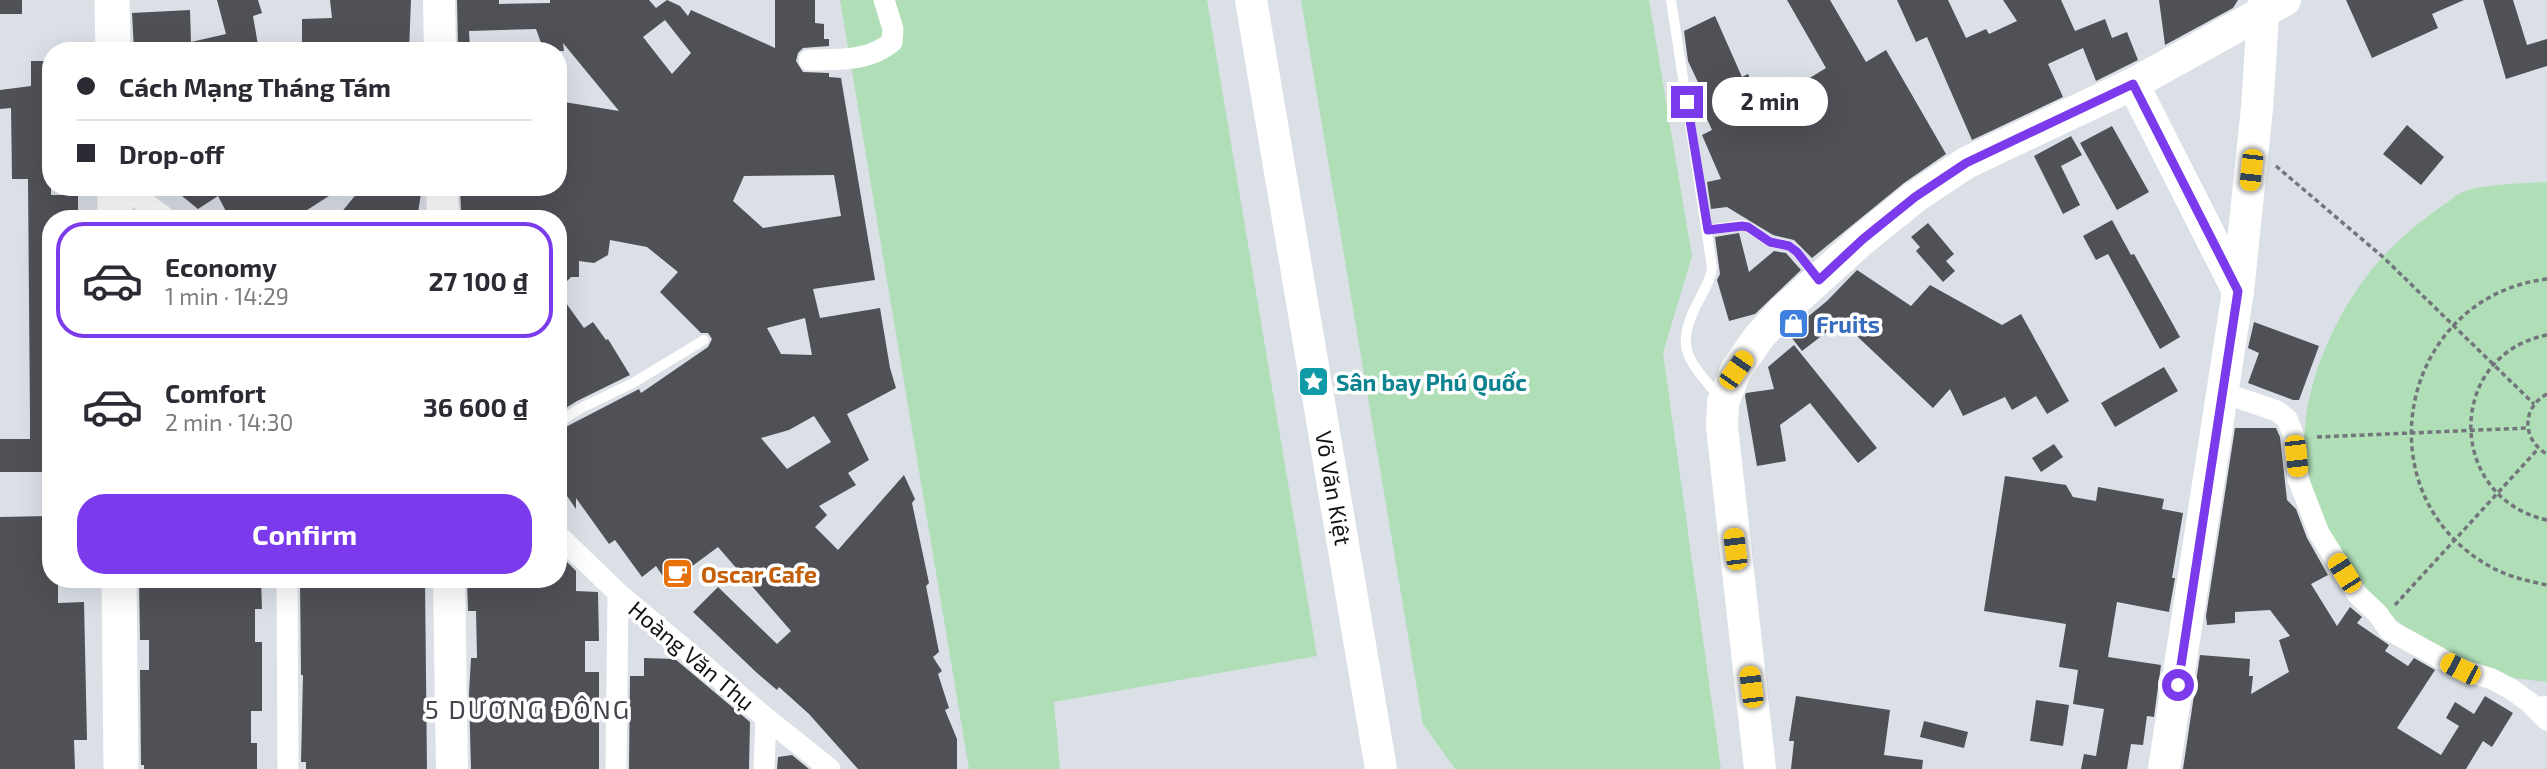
<!DOCTYPE html>
<meta charset="utf-8">
<style>
:root{--surface:#fff;--page:#f2f2f3;--text:#2b2b33;--muted:#7c7c81;--line:#e1e1e2;--accent:#7c3aed}
body{margin:0;font-family:"Exo 2",sans-serif;background:var(--page);color:var(--text);height:100vh;display:flex;flex-direction:column;font-size:26px;white-space:nowrap}
*{box-sizing:border-box;margin:0}
p{font-size:23px;color:var(--muted)}
.icon{flex:none;width:38px;height:38px;fill:none;stroke:currentColor;stroke-width:2;stroke-linecap:round;stroke-linejoin:round}
.map{position:relative;flex:1;overflow:hidden}
.details{position:absolute;left:42px;top:210px;width:525px;height:378px;display:flex;flex-direction:column;background:var(--surface);border-radius:28px;box-shadow:0 7px 28px #0002}
.details>*{flex:none}
.banner{position:absolute;left:42px;top:42px;width:525px;height:154px;border-radius:28px;box-shadow:0 7px 28px #0002;display:grid;align-content:center;height:154px;padding:0 35px;background:var(--surface)}
.end{position:absolute;width:32px;height:32px;margin:-16px;border:9px solid #7c3aed;background:#fff;box-shadow:0 0 0 4px #fff}
.from{border-radius:50%}
.bubble{position:absolute;height:49px;border-radius:24px;background:var(--surface);box-shadow:0 7px 28px #0002;font-size:23px;font-weight:700;line-height:49px;text-align:center}
.car{position:absolute;width:21px;height:42px;margin:-21px -10px;border-radius:9px;box-shadow:0 0 5px 2px #0007;background:linear-gradient(#f5c518 24%,#345 0 40%,#f5c518 0 76%,#345 0 86%,#f5c518 0)}
.banner b{display:flex;align-items:center;gap:24px;height:66px;font-size:26px}
.banner b+b{border-top:2px solid var(--line)}
.banner i{width:18px;height:18px;background:var(--text)}
ul{padding:12px 0 0;list-style:none}
li{display:flex;align-items:center;gap:21px;height:116px;margin:0 14px 10px;padding:0 21px;border:4px solid transparent;border-radius:28px}
li div{flex:1}
li b{display:block;font-size:26px}
li em{font-style:normal;font-weight:700}
li.active{border-color:var(--accent)}
li>.icon{width:63px;height:63px;stroke-width:1.5}
.cta{display:flex;gap:14px;margin-top:auto;padding:14px 35px}
.cta a{flex:1;height:80px;border-radius:28px;background:var(--accent);color:#fff;font-size:28px;font-weight:700;line-height:80px;text-align:center}
.map>svg:first-child{display:block}
.green{fill:#afdeb7}
.building{fill:#505057;fill-rule:evenodd}
.lines{fill:none;stroke-linecap:round;stroke-linejoin:round}
.path{stroke:#72767b;stroke-width:3.5;stroke-dasharray:5 3.5;stroke-linecap:butt}
.lane{stroke:#fff;stroke-width:10}
.street{stroke:#fff;stroke-width:21}
.secondary{stroke:#fff;stroke-width:32}
.primary{stroke:#fff;stroke-width:35}
.route{stroke:#7c3aed;stroke-width:9}
.labels{text-anchor:middle;dominant-baseline:central;stroke-width:7;stroke-linejoin:round;paint-order:stroke}
.shop-label{font-size:23px;font-weight:bold;fill:#366cbe;stroke:#fff;text-anchor:start}
.culture-label{font-size:23px;font-weight:bold;fill:#0d838f;stroke:#fff;text-anchor:start}
.street-label{font-size:23px;fill:#121417;stroke:#fff}
.food-label{font-size:23px;font-weight:bold;fill:#c56008;stroke:#fff;text-anchor:start}
.quarter-label{font-size:26px;letter-spacing:2px;fill:#41454b;stroke:#fff}
</style>
<div class="map">
<svg width="2547" height="769" viewBox="0 0 2547 769">
<rect width="100%" height="100%" fill="#dbe0e7"/>
<g class="green">
<path d="M840 0H1207L1317 656 1054 702 1060 769H969Z"/>
<path d="M1301 0H1649L1692 256 1663 353 1721 769H1455L1423 724Z"/>
<path d="M2547 182V682C2535 680 2522 680 2510 677 2491 673 2454 657 2436 648 2398 629 2346 573 2327 534 2317 513 2308 476 2305 452 2300 398 2330 326 2361 284 2383 252 2413 226 2445 204 2451 200 2457 194 2463 192 2482 184 2525 183 2547 182Z"/>
</g>
<g class="building">
<rect x="0" y="0" width="22" height="14"/>
<path d="M217 0H258L262 13 253 16 259 51H134L132 13 190 10 191 42 226 34Z"/>
<path d="M330 0H411L409 51H302V19L332 18Z"/>
<path d="M457 0H499V4L550 3V0H649L656 8 667 0 680 6 688 16 691 10 775 48V0H815V23L824 24V39H829V46L803 48 798 53 796 61 803 72 829 73V77L841 78 875 280 813 289 820 318 880 308 890 368 896 388 847 414 869 460 848 473 856 485 819 506 827 515 815 527 838 550 904 475 915 499 912 503 929 583 926 586 939 652 933 657 942 671 938 674 949 708 945 710 957 739V769H858L809 714 779 687 777 690 757 673 693 612 718 587 777 644 791 631 718 547 668 584 656 566 642 577 615 540 609 544 576 498V509L558 483V431L639 389 641 393 708 347 712 339 708 333H701L660 292 678 272 647 247 610 240 608 255 594 263 579 261V277H571L558 290V219H540L541 210H461L460 190H545V187H558V101L619 111 563 43 564 51H544L536 29 469 31 470 49H458ZM665 20 691 53 672 74 643 37ZM834 175 841 216 763 228 733 201 744 176ZM805 318 812 355 781 354 767 328ZM814 416 831 442 787 469 761 438 789 430Z"/>
<path d="M1787 0H1830L1866 62 1886 50 1946 154 1904 183 1812 258 1794 240 1773 235 1727 207 1711 209 1707 182 1721 179 1702 135 1712 130 1697 97 1704 95 1688 61 1684 31 1715 16 1742 77 1748 74 1763 107 1767 105 1769 111 1787 101 1798 121 1823 105 1808 79 1826 68Z"/>
<path d="M1897 0H1948L1966 38 1986 29 1989 34 2017 21 2003 0H2061L2075 31 2105 19 2112 38 2127 32 2138 60 2096 81 2083 48 2048 64 2063 97 1972 140 1927 37 1916 42Z"/>
<path d="M2159 0H2238L2233 8 2165 45Z"/>
<path d="M2346 0H2464L2432 14 2438 28 2372 58Z"/>
<path d="M2483 0H2513L2527 45 2547 39V66L2506 79Z"/>
<path d="M31 61H51V195H78V219H51V472H0V439H30V417L28 179H12L11 108 0 109V90L31 86Z"/>
<path d="M2407 125 2444 157 2421 185 2383 154Z"/>
<path d="M2112 126 2149 192 2117 210 2080 143Z"/>
<path d="M2071 136 2082 155 2061 166 2080 205 2063 214 2034 156Z"/>
<path d="M171 187H343L293 219H230L218 196 198 209Z"/>
<path d="M362 187H422L417 219H336Z"/>
<path d="M2112 220 2131 255 2134 254 2180 337 2160 349 2108 254 2096 260 2083 236Z"/>
<path d="M1928 223 1954 254 1946 261 1955 271 1943 282 1916 251 1920 247 1911 237Z"/>
<path d="M1739 233 1749 272 1774 251 1786 253 1801 270 1755 314 1729 321 1717 280 1720 274 1715 237Z"/>
<path d="M1857 270 1911 306 1930 285 2002 325 2021 314 2069 401 2047 414 2036 396 2012 410 2005 397 1963 416 1950 389 1933 408 1841 321 1802 351 1788 333 1827 301Z"/>
<path d="M558 292 584 328 593 322 606 340 608 339 630 375 577 401 558 413Z"/>
<path d="M2254 322 2319 346 2299 400H2293L2248 383 2259 353 2248 348Z"/>
<path d="M1794 345 1877 448 1858 463 1810 403 1780 425 1786 461 1757 466 1745 396 1746 393 1774 389 1768 367Z"/>
<path d="M2164 367 2178 391 2115 427 2101 403Z"/>
<path d="M2235 428H2276L2280 437 2287 500 2296 509 2307 538 2328 575 2311 584 2337 626 2350 607 2362 617 2357 623 2389 645 2385 651 2408 666 2414 658 2435 670 2397 728 2441 755 2459 726 2446 718 2455 702 2474 714 2485 696 2513 713 2492 747 2483 741 2466 769H2183L2200 655 2250 659 2249 676H2253L2251 694 2289 672 2279 640 2290 636 2270 610 2235 612V623L2207 625 2206 616Z"/>
<path d="M2054 444 2063 457 2041 472 2032 458Z"/>
<path d="M2005 476 2066 485 2073 497 2096 501 2098 487 2164 499 2162 509 2183 513 2172 578H2175L2169 612 2117 602 2108 657 2161 665 2154 717 2147 716 2143 745 2131 744 2127 769H2081L2084 754 2096 756 2104 709 2073 704 2078 670 2059 667 2066 624 1984 611Z"/>
<path d="M51 516V579H58V603L84 602 87 740H74L75 769H0V517Z"/>
<path d="M559 554 576 571V591L598 592 599 641H585V672H599V769H471L469 693 471 658H477L476 611H468L467 579H558Z"/>
<path d="M139 579H261L262 609H255V642H262V711H251V743H257V769H144V765H141L140 670H149V640H140Z"/>
<path d="M300 579H425L427 769H306V762H301L303 675H301Z"/>
<path d="M644 658 675 659 750 722 749 769H629L630 676H644Z"/>
<path d="M1796 696 1890 710 1884 755 1923 760 1922 769H1791L1794 741H1789Z"/>
<path d="M2036 700 2069 705 2063 746 2030 741Z"/>
<path d="M1924 721 1968 732 1964 748 1920 737Z"/>
<path d="M792 755 809 769H777L778 757Z"/>
</g>
<g class="lines">
<g class="path">
<path d="M2276 166 2383 257 2534 404"/>
<path d="M2547 279C2399 297 2360 495 2491 567 2509 577 2528 581 2547 585"/>
<path d="M2547 335C2445 355 2446 498 2547 520"/>
<path d="M2547 394C2521 408 2522 440 2547 454"/>
<path d="M2317 437 2527 428"/>
<path d="M2395 605 2538 449"/>
</g>
<g class="lane">
<path d="M1671 0 1712 267C1711 280 1704 290 1698 302 1673 349 1689 360 1719 397"/>
<path d="M1708 230 1742 225 1748 227 1770 242 1789 246 1797 252 1816 276"/>
<path d="M558 423 581 408 633 383 704 340"/>
<path d="M2529 702 2547 701"/>
</g>
<g class="street">
<path d="M809 60C839 59 868 62 892 42L893 29 884 0"/>
<path d="M124 187 167 219"/>
<path d="M2224 393 2277 411 2287 419 2293 434 2298 479 2319 533 2357 594 2378 614 2389 630 2460 669 2492 679 2511 689 2529 702 2547 720"/>
<path d="M558 535 618 593 766 718 830 769"/>
<path d="M287 579 288 769"/>
<path d="M616 769 618 593"/>
<path d="M764 769 766 718"/>
</g>
<g class="secondary">
<path d="M439 0 440 51"/>
<path d="M1251 0 1381 769"/>
<path d="M2133 84 2238 291"/>
<path d="M442 187 443 219"/>
<path d="M449 579 452 769"/>
<path d="M1760 769 1722 427 1723 402 1736 370 1759 337 1782 312 1863 239 1915 197 1966 163 2133 84 2285 0"/>
<path d="M2164 769 2238 291 2257 108 2264 0"/>
</g>
<g class="primary">
<path d="M112 0 113 51"/>
<path d="M115 187V219"/>
<path d="M119 579 121 769"/>
</g>
</g>
<g class="lines">
<path class="route" d="M1687 102 1708 230 1742 226 1748 227 1770 242 1789 246 1797 252 1819 280 1863 239 1915 197 1966 163 2133 84 2238 291 2178 685"/>
</g>
<defs>
<symbol id="shop-square" viewBox="-11 -11 22 22"><rect x="-9" y="-9" width="18" height="18" rx="4" fill="#3f7fe0" stroke="#fff"/><path d="M-5-2.5h2.3a2.7 3.5 0 0 1 5.4 0H5L5.5 6h-11ZM-1.5-2.5h3a1.5 2.3 0 0 0-3 0Z" fill="#fff"/></symbol>
<symbol id="sight-square" viewBox="-11 -11 22 22"><rect x="-9" y="-9" width="18" height="18" rx="4" fill="#0f9aa8" stroke="#fff"/><path d="M0-6L1.8-2.2L6-1.7L2.9 1.2L3.7 5.4L0 3.3L-3.7 5.4L-2.9 1.2L-6-1.7L-1.8-2.2Z" fill="#fff"/></symbol>
<symbol id="cafe-square" viewBox="-11 -11 22 22"><rect x="-9" y="-9" width="18" height="18" rx="4" fill="#e8710a" stroke="#fff"/><path d="M-5.5-4.5H6V0H3Q3 3.5 0 3.5H-2.5Q-5.5 3.5-5.5 0ZM3-3.2v2h1.7v-2ZM-6 4.5H4V6H-6Z" fill="#fff"/></symbol>
</defs>
<g fill-rule="evenodd">
<use href="#shop-square" x="1776" y="306" width="35" height="35"/>
<use href="#sight-square" x="1296" y="364" width="35" height="35"/>
<use href="#cafe-square" x="660" y="556" width="35" height="35"/>
</g>
<g class="labels">
<g class="shop-label">
<text x="1816" y="324">Fruits</text>
</g>
<g class="culture-label">
<text x="1336" y="382">Sân bay Phú Quốc</text>
</g>
<g class="street-label">
<text transform="translate(1334 488) rotate(80)">Võ Văn Kiệt</text>
<text transform="translate(692 655) rotate(40)">Hoàng Văn Thụ</text>
</g>
<g class="food-label">
<text x="701" y="574">Oscar Cafe</text>
</g>
<g class="quarter-label">
<text x="528" y="708">5 DƯƠNG ĐÔNG</text>
</g>
</g>
</svg>
<i class="end from" style="left:2178px;top:685px"></i>
<i class="end" style="left:1687px;top:102px"></i>
<div class="bubble" style="left:1712px;top:77px;width:116px">2 min</div>
<i class="car" style="left:2251px;top:170px;rotate:186deg"></i>
<i class="car" style="left:1736px;top:370px;rotate:35deg"></i>
<i class="car" style="left:2296px;top:456px;rotate:174deg"></i>
<i class="car" style="left:1735px;top:549px;rotate:353deg"></i>
<i class="car" style="left:2344px;top:573px;rotate:328deg"></i>
<i class="car" style="left:2460px;top:669px;rotate:297deg"></i>
<i class="car" style="left:1751px;top:687px;rotate:353deg"></i>
<div class="banner">
<b><i class="from"></i>Cách Mạng Tháng Tám</b>
<b><i></i>Drop-off</b>
</div>
<section class="details">
<ul>
<li class="active"><svg class="icon" aria-label="car" viewBox="0 0 24 24"><path d="M5 17H2v-5l4-1 3-4h7l3 4 3 1v5h-3M9 17h6M6 11h13"/><circle cx="7" cy="17" r="2"/><circle cx="17" cy="17" r="2"/></svg><div><b>Economy</b><p>1 min · 14:29</p></div><em>27 100 ₫</em></li>
<li><svg class="icon" aria-label="car" viewBox="0 0 24 24"><path d="M5 17H2v-5l4-1 3-4h7l3 4 3 1v5h-3M9 17h6M6 11h13"/><circle cx="7" cy="17" r="2"/><circle cx="17" cy="17" r="2"/></svg><div><b>Comfort</b><p>2 min · 14:30</p></div><em>36 600 ₫</em></li>
</ul>
<div class="cta"><a>Confirm</a></div>
</section>
</div>
